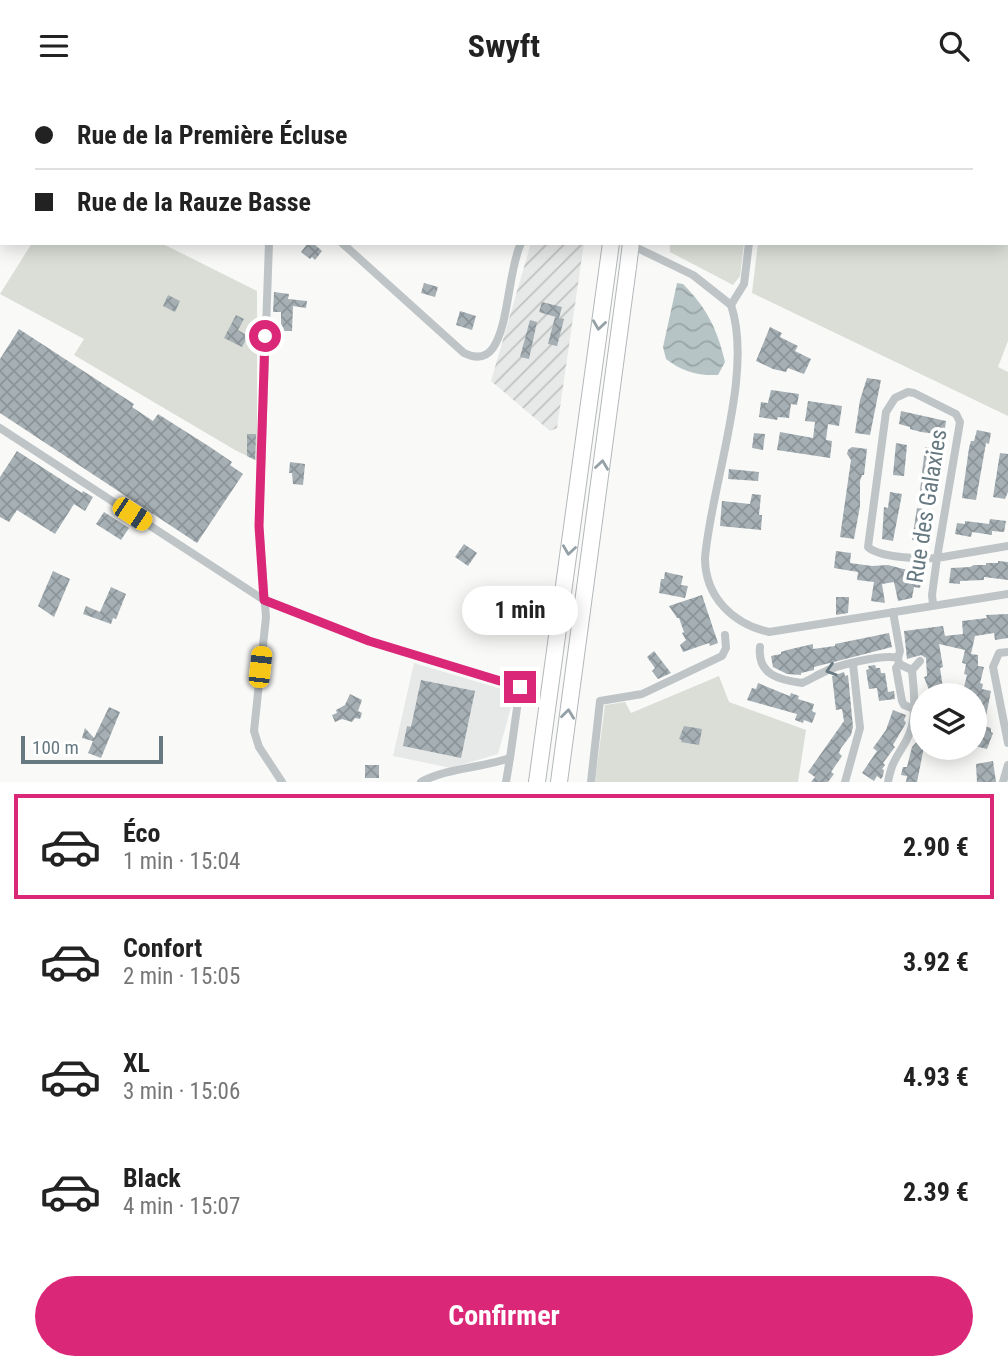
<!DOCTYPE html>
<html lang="fr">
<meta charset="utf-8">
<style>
:root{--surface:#fff;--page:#f2f2f2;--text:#222;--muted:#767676;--line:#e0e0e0;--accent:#db2777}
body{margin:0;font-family:"Roboto Condensed",sans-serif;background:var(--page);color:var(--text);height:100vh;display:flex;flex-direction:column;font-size:26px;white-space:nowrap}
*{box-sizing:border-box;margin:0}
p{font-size:23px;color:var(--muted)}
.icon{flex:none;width:38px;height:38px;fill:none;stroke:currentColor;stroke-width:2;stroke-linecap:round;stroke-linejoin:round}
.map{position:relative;height:691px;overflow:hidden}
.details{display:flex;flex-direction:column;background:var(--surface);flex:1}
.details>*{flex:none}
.top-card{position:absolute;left:0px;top:0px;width:1008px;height:154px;box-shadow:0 4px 18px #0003;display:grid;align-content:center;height:154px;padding:0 35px;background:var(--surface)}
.buttons{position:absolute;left:910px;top:592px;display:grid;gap:14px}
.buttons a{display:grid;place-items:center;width:77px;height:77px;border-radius:50%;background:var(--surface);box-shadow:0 4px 18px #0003;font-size:35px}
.scale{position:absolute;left:21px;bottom:18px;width:142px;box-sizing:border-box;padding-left:7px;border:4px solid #667980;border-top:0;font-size:19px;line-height:24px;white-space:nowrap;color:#667980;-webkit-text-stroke:5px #fff;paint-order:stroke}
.end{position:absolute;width:32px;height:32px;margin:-16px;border:9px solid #db2777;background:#fff;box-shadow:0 0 0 4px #fff}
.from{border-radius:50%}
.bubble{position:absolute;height:49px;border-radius:24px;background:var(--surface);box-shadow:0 4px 18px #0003;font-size:23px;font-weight:700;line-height:49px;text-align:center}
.car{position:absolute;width:21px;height:42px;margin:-21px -10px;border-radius:9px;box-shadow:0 0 5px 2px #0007;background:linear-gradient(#f5c518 24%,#345 0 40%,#f5c518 0 76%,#345 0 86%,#f5c518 0)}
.top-card b{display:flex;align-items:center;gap:24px;height:66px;font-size:26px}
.top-card b+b{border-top:2px solid var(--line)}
.top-card i{width:18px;height:18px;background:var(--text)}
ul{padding:12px 0 0;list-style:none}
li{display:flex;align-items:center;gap:21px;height:105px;margin:0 14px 10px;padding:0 21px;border:4px solid transparent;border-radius:0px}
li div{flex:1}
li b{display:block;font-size:26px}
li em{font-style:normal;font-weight:700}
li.current{border-color:var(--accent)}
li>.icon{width:63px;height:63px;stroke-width:1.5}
.cta{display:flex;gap:14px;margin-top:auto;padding:14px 35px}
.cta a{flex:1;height:80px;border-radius:42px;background:var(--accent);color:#fff;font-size:28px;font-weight:700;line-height:80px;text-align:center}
header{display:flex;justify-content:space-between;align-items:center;height:91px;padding:0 35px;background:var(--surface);font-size:32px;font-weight:700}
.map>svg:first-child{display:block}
.built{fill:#e7e9e8}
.industrial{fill:url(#industrial-furrows)}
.green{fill:#daded7}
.water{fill:url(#water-waves)}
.building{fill:url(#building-cross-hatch)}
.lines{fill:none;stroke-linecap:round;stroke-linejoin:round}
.motorway-casing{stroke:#b3b8bb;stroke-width:18}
.minor{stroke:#bfc5c7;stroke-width:8}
.motorway{stroke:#fff;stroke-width:16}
.motorway-bridge-casing{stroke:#b3b8bb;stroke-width:18;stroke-linecap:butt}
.motorway-bridge{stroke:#fff;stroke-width:16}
.oneway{stroke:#94a1a6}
.oneway2{stroke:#667980}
.route{stroke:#db2777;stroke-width:9}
.labels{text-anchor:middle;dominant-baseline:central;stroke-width:7;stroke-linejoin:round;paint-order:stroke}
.street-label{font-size:23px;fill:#667980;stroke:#fff}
</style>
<header><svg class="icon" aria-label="menu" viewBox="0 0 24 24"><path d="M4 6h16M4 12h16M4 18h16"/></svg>Swyft<svg class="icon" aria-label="search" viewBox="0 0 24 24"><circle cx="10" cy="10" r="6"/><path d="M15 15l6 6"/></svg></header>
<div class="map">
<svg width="1008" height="691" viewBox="0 0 1008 691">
<defs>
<pattern id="industrial-furrows" width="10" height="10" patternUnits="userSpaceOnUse" patternTransform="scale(1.75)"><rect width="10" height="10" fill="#e7e9e8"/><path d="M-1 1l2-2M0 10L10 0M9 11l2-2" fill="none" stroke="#bfc2c1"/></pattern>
<pattern id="water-waves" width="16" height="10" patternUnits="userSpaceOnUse" patternTransform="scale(1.75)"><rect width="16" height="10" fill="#b7c4c6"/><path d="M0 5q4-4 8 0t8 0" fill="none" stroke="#99a4a6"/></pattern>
<pattern id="building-cross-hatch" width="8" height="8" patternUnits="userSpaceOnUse" patternTransform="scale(1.75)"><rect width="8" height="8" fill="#a6b0b4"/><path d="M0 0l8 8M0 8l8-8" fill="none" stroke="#8b9498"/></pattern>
</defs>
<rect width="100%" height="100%" fill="#f9f9f8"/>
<path class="built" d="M414 572 515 602 498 663 451 677 393 665Z"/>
<path class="industrial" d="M531 152H584L557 337 550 340 491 290Z"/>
<g class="green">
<path d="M776 0H1008V250L998 276 1008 281V325L752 202 758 152H1006V2H776Z"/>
<path d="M32 152H161L257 200V370L235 359 74 264 84 248 0 203Z"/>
<path d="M670 152H744L740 185 733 194 670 161Z"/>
<path d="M719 585 729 611 806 639 798 691H595L605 614 625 611 631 622Z"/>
</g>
<path class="water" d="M677 192 683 193C707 217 717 238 725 271L718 284C698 285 681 280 666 268L663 256Z"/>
<g class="building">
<path d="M308 152H313L322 160 315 169 312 166 310 168 301 161Z"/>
<path d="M424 192 438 196 435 206 421 202Z"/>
<path d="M274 201 289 203 288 208 307 210 306 217 293 215 292 240H281V221H273Z"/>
<path d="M168 204 180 210 175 221 163 215Z"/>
<path d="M542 211 562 216 559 227 539 221Z"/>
<path d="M460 220 476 225 472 239 456 234Z"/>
<path d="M236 224 244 228 238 239 248 245 242 256 224 247Z"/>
<path d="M555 226 564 228 557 255 548 253Z"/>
<path d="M530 229 537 231 529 268 520 266Z"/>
<path d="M770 236 782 242 780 246 798 255 795 260 811 268 804 283 788 277 786 281 773 278 756 270Z"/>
<path d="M19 238 134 313 132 316 153 330 158 323 210 356 232 371 230 374 243 383 197 452 0 322V268Z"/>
<path d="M867 287 881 289 870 344 855 342 860 309Z"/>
<path d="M771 299 799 303 797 314 791 313 789 327 778 326 777 329 759 326 761 311 768 312Z"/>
<path d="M808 310 842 315 839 335 828 333 826 349 832 350 830 367 777 359 780 341 813 347 815 331 805 330Z"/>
<path d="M901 320 946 330 944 344 921 341 910 338V336L899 333Z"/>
<path d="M977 339 991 342 989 353 986 352 976 409 962 407 969 357 971 350H974Z"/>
<path d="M754 342 765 343 763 359 752 357Z"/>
<path d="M247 343H256L255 369 247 365Z"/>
<path d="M896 352 907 354 904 385 893 384Z"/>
<path d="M852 356 867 358 864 384H862L860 390V415L854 448 840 446 851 369 847 363 848 359Z"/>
<path d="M925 356 940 358 936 396H933L932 403 920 400Z"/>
<path d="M17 360 82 402 83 400 93 406 85 420 74 413 55 443 17 419 9 431 0 426V386Z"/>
<path d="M1000 362 1008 363V401L1005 408 993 406Z"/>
<path d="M290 371 305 373 303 394 293 393 292 382H289Z"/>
<path d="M729 378 759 381 758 390 728 388Z"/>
<path d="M890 401 902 403 893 450 882 448 884 416 888 417Z"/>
<path d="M752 403 761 404 759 424H762L761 439 720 435 722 410 750 413Z"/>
<path d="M917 417 929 419V425H931L926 451 912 449Z"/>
<path d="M104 421 129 437 121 449 96 433Z"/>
<path d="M990 428 1006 430 1004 441 992 440V444L972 441 971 446 955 443 957 432 965 433V430L989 433Z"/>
<path d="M464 453 477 462 468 475 455 466Z"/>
<path d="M836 460 851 462 850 472 872 475 888 474 923 483 920 497 914 496 912 507 898 510 894 491 882 493 885 512 871 510 874 491 857 489 858 481 834 477Z"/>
<path d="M998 470 1008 471V489L984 486V489L960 490V493L949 492 951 477 970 476 974 474H986V472H998Z"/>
<path d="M53 480 70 488 54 526 38 515Z"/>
<path d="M665 481 683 485 681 494 688 495 685 507 659 502 661 488H664Z"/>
<path d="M111 496 126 503 116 528 113 527 111 533 83 523 86 515 100 521Z"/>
<path d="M702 504 718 552 710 555 709 552 683 561 680 554 686 549 682 542 684 541 679 527H677L669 515Z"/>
<path d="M836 506H849L848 522 836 524Z"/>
<path d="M1008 523V547L995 549 994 542 975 545 971 563 978 564V575L984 576 980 592 983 593 982 598 991 600 984 635 991 637V641L993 642 987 658 975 655V604H962L967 584 964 583 966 573 962 572 965 559 939 553 943 576 940 577 943 597 929 599 924 586 927 585 926 567 921 564 907 568 904 540 943 535 945 545 963 543 962 530 987 527 986 524Z"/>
<path d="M889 542 892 556 814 576V579L801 582V584L787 583 773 576 771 565 781 563V561L787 559 813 553V558L835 555V553Z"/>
<path d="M654 560 671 582 658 588 652 580 655 577 647 566Z"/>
<path d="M875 574 876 577H880L881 582H885L888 601 894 600 895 608 879 610 877 597 869 598 866 579 869 578 868 575Z"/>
<path d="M844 581 845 585 848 584 853 636 851 644 841 657 839 662 842 665 831 681 834 683 828 691H811L815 686 808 681 844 630 842 618 836 619 832 585Z"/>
<path d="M421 589 475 600 461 667 403 655 407 635 411 636Z"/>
<path d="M758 592 787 604 790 605 791 602 799 605 798 608 814 613 812 620 816 622 812 632 804 629 803 632 795 629 797 623 747 609 752 597 756 598Z"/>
<path d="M350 603 362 609 358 620 362 622 360 628 355 627 352 631 342 628 335 631 332 624 337 622 336 619 345 614Z"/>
<path d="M109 616 120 621 101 667 88 662 93 650 82 647 85 637 94 647Z"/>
<path d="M893 619 906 624 904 629 906 632 893 654 895 656 883 672 885 674 882 678 884 679 883 685 881 688 877 685 874 690 862 682 877 660 873 657 886 639Z"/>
<path d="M684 635 702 638 699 654 681 651 682 649 679 648Z"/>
<path d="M922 645V656H924L917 691H906L907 685 901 684 903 676H907L912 656Z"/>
<path d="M993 670 996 691H977L976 673Z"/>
<rect x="365" y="674" width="14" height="13"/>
</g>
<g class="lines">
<defs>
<g id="motorway">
<path d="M626 2V0"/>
<path d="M648 2V0"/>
<path d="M537 691 611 152"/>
<path d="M559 691 628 176"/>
</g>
</defs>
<use href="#motorway" class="motorway-casing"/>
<g class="minor">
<path d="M116 0 117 2"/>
<path d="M239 0V2"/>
<path d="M79 2 81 0"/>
<path d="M334 2 335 0"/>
<path d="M765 2 766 0"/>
<path d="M0 116 2 113"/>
<path d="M269 152 259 435 266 526 254 640 259 656 282 691"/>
<path d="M342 152 464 262C474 267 485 268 493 257 509 234 508 180 521 152"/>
<path d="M629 153 693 184 731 214"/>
<path d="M731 214C754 282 711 394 705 467 705 506 733 533 769 541L1008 503"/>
<path d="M731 214 744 193 749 152"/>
<path d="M0 337 264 509 369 550 520 596 510 667"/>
<path d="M933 513 932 504 937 467 960 331 956 323 914 302 908 301 895 307 886 321 868 456C880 467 921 468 937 467L1008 455"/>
<path d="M893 521 900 560 898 567 899 573 896 577 902 610 904 614 914 618"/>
<path d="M760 556C757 584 780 589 802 592 810 589 815 585 822 582 836 574 883 563 898 567"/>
<path d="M1008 561 999 562 993 576 1008 652"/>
<path d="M912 579 920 570"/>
<path d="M421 691C447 677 481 677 510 667L506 691"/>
<path d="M591 691 600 610 642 603 722 565 726 557 725 544"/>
<path d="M845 691 860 637 853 573"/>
<path d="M888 691C892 670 896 668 906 650 918 629 914 602 912 579L899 573"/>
<path d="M1003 691 1008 674"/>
</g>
<use href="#motorway" class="motorway"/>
<defs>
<path id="motorway-bridge" d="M628 176 631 152"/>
</defs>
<use href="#motorway-bridge" class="motorway-bridge-casing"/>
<use href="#motorway-bridge" class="motorway-bridge"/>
</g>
<defs><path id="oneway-chevron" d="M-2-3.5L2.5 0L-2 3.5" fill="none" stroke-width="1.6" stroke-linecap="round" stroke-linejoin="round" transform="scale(1.75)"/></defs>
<g class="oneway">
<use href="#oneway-chevron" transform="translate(599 234) rotate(98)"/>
<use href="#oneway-chevron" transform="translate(602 374) rotate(-82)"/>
<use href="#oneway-chevron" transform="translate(569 459) rotate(98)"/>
<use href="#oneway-chevron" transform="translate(568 623) rotate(-83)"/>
</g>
<use class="oneway2" href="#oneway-chevron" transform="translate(831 579) rotate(162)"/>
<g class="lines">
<path class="route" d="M265 245 259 435 264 509 369 550 520 596"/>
</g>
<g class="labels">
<g class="street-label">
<text transform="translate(927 415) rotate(-81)">Rue des Galaxies</text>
</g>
</g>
</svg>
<div class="buttons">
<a><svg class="icon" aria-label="layers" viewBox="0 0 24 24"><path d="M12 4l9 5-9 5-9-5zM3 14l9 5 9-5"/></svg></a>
</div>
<div class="scale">100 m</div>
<i class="end from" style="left:265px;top:245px"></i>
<i class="end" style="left:520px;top:596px"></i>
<div class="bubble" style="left:462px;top:495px;width:116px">1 min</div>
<i class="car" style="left:132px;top:423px;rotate:123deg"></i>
<i class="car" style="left:260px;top:576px;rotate:6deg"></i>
<div class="top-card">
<b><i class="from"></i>Rue de la Première Écluse</b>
<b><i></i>Rue de la Rauze Basse</b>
</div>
</div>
<section class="details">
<ul>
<li class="current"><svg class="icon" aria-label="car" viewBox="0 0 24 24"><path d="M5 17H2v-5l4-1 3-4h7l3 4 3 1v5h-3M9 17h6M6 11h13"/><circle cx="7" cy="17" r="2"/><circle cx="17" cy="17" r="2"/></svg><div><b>Éco</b><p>1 min · 15:04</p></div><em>2.90 €</em></li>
<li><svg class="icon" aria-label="car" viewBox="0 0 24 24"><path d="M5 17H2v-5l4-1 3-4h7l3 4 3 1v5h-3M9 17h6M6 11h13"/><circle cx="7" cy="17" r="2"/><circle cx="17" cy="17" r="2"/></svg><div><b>Confort</b><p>2 min · 15:05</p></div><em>3.92 €</em></li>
<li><svg class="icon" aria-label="car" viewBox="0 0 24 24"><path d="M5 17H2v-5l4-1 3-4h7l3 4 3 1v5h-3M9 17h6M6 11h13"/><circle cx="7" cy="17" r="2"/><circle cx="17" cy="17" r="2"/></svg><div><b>XL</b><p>3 min · 15:06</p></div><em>4.93 €</em></li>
<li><svg class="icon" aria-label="car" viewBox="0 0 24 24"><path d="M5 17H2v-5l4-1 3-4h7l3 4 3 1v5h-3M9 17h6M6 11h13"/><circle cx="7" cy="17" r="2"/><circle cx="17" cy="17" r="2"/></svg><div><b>Black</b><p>4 min · 15:07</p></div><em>2.39 €</em></li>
</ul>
<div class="cta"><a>Confirmer</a></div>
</section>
